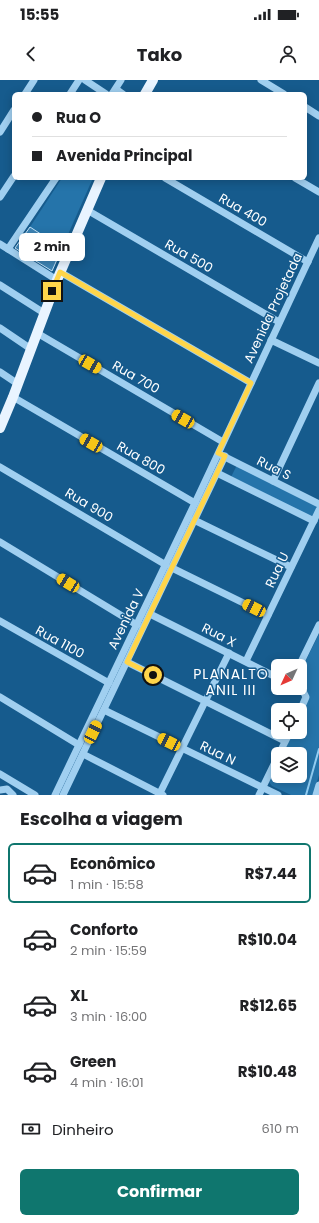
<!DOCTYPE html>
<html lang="pt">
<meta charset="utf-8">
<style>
:root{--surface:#fff;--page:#f6f6f6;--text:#202124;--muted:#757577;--line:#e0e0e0;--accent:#0f766e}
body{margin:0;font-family:Poppins,sans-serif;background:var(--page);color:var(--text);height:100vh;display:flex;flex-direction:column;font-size:15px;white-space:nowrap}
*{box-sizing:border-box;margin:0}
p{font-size:13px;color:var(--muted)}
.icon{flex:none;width:22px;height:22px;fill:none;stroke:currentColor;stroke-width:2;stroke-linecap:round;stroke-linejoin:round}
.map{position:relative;height:715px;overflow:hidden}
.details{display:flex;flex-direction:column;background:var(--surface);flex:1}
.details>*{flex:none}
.banner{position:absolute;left:12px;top:12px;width:295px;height:88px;border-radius:6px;box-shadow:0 2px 10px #0003;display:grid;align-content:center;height:88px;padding:0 20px;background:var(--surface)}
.needle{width:26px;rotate:226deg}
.buttons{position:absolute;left:271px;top:579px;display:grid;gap:8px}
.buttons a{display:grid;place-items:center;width:36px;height:36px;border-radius:6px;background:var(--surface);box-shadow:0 2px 10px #0003;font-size:20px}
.end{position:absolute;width:18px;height:18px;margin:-9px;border:5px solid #ffd54a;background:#111;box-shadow:0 0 0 2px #111}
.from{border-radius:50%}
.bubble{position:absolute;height:28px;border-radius:6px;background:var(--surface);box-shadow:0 2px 10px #0003;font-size:13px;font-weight:700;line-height:28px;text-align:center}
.car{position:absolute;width:12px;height:24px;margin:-12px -6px;border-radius:5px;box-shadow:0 0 3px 1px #0007;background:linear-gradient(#f5c518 24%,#345 0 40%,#f5c518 0 76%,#345 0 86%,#f5c518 0)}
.banner b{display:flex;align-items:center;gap:14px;height:38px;font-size:15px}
.banner b+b{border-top:1px solid var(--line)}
.banner i{width:10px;height:10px;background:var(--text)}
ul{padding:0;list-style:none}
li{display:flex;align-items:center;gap:12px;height:60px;margin:0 8px 6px;padding:0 12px;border:2px solid transparent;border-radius:6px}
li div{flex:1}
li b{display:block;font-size:15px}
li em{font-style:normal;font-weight:700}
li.current{border-color:var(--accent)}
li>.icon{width:36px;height:36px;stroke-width:1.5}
h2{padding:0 20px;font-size:18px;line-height:48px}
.pay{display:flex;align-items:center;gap:10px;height:44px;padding:0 20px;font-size:15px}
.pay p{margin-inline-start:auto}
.cta{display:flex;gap:8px;margin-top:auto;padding:8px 20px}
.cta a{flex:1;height:46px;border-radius:6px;background:var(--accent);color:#fff;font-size:16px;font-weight:700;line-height:46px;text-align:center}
.status{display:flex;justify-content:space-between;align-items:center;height:28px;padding:0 20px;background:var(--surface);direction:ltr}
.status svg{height:11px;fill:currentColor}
header{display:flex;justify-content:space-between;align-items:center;height:52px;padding:0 20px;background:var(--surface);font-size:18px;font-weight:700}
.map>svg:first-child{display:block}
.green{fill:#2574aa}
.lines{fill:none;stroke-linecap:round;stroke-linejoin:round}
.stream{stroke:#92cdf2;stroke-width:2}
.building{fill:#3e85b6;stroke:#c6e6fb}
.minor{stroke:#a0cff0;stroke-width:7}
.major{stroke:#e9f4ff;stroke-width:10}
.route{stroke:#ffd54a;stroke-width:5}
.labels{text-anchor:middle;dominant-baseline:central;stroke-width:3;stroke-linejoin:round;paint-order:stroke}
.street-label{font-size:13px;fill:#fff;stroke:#165b8d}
.neighbourhood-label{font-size:14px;letter-spacing:1px;fill:#fff;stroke:#165b8d}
</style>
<div class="status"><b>15:55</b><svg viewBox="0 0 49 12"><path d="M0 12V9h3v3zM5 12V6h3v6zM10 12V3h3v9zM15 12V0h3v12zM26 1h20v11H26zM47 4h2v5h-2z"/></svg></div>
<header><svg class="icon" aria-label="back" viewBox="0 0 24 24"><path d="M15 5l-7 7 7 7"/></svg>Tako<svg class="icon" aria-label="person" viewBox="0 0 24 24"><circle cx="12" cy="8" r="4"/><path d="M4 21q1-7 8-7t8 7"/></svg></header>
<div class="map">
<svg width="319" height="715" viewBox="0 0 319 715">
<rect width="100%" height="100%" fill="#165b8d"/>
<g class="green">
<path d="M62 98H93L62 168 30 147Z"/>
<path d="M237 385 318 426 312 437 231 397Z"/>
<path d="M319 554V695L313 715H291L272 706 269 702 278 684V696H300V674H283L293 652H300C300 648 299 643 300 639 302 625 318 616 300 605V592Z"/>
</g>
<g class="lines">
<path class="stream" d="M306 715 319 669"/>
</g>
<path class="building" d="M30 147 62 168 52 191 15 168Z"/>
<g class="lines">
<g class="minor">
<path d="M85 0 106 14"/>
<path d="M261 0 284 14"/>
<path d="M116 9 123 14"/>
<path d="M25 14 34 0"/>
<path d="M70 14 79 0"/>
<path d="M112 14 121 0"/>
<path d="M305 27 319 36"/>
<path d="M0 52 14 30"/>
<path d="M165 98 308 182"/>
<path d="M295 98 319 112"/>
<path d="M0 117 14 96"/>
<path d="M87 130 279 242"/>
<path d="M0 164 57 200"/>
<path d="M8 169 56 98"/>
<path d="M60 192 251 303"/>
<path d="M0 205 44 233"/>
<path d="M0 248 31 269"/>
<path d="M37 253 223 362"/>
<path d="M271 260 319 283"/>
<path d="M0 292 18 304"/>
<path d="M13 317 195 423"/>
<path d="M221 375 319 424"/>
<path d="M0 387 166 485"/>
<path d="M217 393 314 441"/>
<path d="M273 401 319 303"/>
<path d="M194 440 291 487"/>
<path d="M0 462 137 545"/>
<path d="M172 488 268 535"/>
<path d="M150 534 278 598"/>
<path d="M0 541 109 603"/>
<path d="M246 581 319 430"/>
<path d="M127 582 285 661"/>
<path d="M299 586 319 545"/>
<path d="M298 608 303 611 306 617 300 631"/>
<path d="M0 617 79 665"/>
<path d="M104 630 278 715"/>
<path d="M83 674 163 715"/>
<path d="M279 674 290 652"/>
<path d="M0 694 35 715"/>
<path d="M0 710 7 709 13 715"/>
<path d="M55 715 195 423 319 158"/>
<path d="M63 715 225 376"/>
<path d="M159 715 229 573"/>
<path d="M259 715 278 676"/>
<path d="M316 715 319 705"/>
</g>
<g class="major">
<path d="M145 14 153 0"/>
<path d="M0 348 13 317 57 200 101 98"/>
</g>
</g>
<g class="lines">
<path class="route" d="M52 211 60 192 251 303 218 373 225 376 127 582 153 595"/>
</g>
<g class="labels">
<g class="street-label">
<text transform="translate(243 130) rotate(30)">Rua 400</text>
<text transform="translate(189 176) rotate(30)">Rua 500</text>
<text transform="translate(273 228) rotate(-65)">Avenida Projetada</text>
<text transform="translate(136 297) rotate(30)">Rua 700</text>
<text transform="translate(141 378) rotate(30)">Rua 800</text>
<text transform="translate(274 388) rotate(27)">Rua S</text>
<text transform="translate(89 425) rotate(31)">Rua 900</text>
<text transform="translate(277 490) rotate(-64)">Rua U</text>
<text transform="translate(126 539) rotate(-64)">Avenida V</text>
<text transform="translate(219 555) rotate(27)">Rua X</text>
<text transform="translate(60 562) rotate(29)">Rua 1100</text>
<text transform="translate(218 673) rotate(26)">Rua N</text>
</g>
<g class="neighbourhood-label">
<text x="231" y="594">PLANALTO<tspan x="231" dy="16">ANIL III</tspan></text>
</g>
</g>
</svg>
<div class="buttons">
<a><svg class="needle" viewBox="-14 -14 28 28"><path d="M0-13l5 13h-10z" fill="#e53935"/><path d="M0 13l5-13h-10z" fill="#757577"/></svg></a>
<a><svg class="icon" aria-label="locate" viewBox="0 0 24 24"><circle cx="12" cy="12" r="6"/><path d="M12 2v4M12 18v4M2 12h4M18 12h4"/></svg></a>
<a><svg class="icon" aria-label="layers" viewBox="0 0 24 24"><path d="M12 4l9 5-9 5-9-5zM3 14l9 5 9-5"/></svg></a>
</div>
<i class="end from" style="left:153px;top:595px"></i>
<i class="end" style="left:52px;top:211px"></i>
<div class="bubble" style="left:19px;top:153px;width:66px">2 min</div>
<i class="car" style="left:90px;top:284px;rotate:120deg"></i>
<i class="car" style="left:183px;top:339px;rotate:300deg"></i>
<i class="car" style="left:91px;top:363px;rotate:300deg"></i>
<i class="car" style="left:68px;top:503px;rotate:301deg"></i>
<i class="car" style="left:254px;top:528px;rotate:296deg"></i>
<i class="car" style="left:93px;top:652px;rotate:26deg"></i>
<i class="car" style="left:169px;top:662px;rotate:297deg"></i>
<div class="banner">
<b><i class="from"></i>Rua O</b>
<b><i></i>Avenida Principal</b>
</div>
</div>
<section class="details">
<h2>Escolha a viagem</h2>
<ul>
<li class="current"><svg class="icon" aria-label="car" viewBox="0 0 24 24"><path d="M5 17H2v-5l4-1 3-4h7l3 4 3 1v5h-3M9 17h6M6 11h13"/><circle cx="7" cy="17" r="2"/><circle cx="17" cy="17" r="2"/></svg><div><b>Econômico</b><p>1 min · 15:58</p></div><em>R$7.44</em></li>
<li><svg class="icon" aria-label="car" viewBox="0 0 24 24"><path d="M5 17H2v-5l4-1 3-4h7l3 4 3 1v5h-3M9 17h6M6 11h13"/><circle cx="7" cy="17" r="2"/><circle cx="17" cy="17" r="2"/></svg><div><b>Conforto</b><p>2 min · 15:59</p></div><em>R$10.04</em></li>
<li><svg class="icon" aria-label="car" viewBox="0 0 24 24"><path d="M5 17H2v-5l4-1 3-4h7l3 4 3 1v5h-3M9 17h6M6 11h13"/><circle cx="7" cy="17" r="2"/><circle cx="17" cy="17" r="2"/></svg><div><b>XL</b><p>3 min · 16:00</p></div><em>R$12.65</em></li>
<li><svg class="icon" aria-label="car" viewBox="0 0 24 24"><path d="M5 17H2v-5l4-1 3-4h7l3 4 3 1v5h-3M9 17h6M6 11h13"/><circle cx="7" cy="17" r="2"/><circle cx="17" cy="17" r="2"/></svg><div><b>Green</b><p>4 min · 16:01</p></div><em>R$10.48</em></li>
</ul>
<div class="pay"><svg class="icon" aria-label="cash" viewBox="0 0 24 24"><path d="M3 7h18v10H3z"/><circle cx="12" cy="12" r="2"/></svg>Dinheiro<p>610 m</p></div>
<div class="cta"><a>Confirmar</a></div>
</section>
